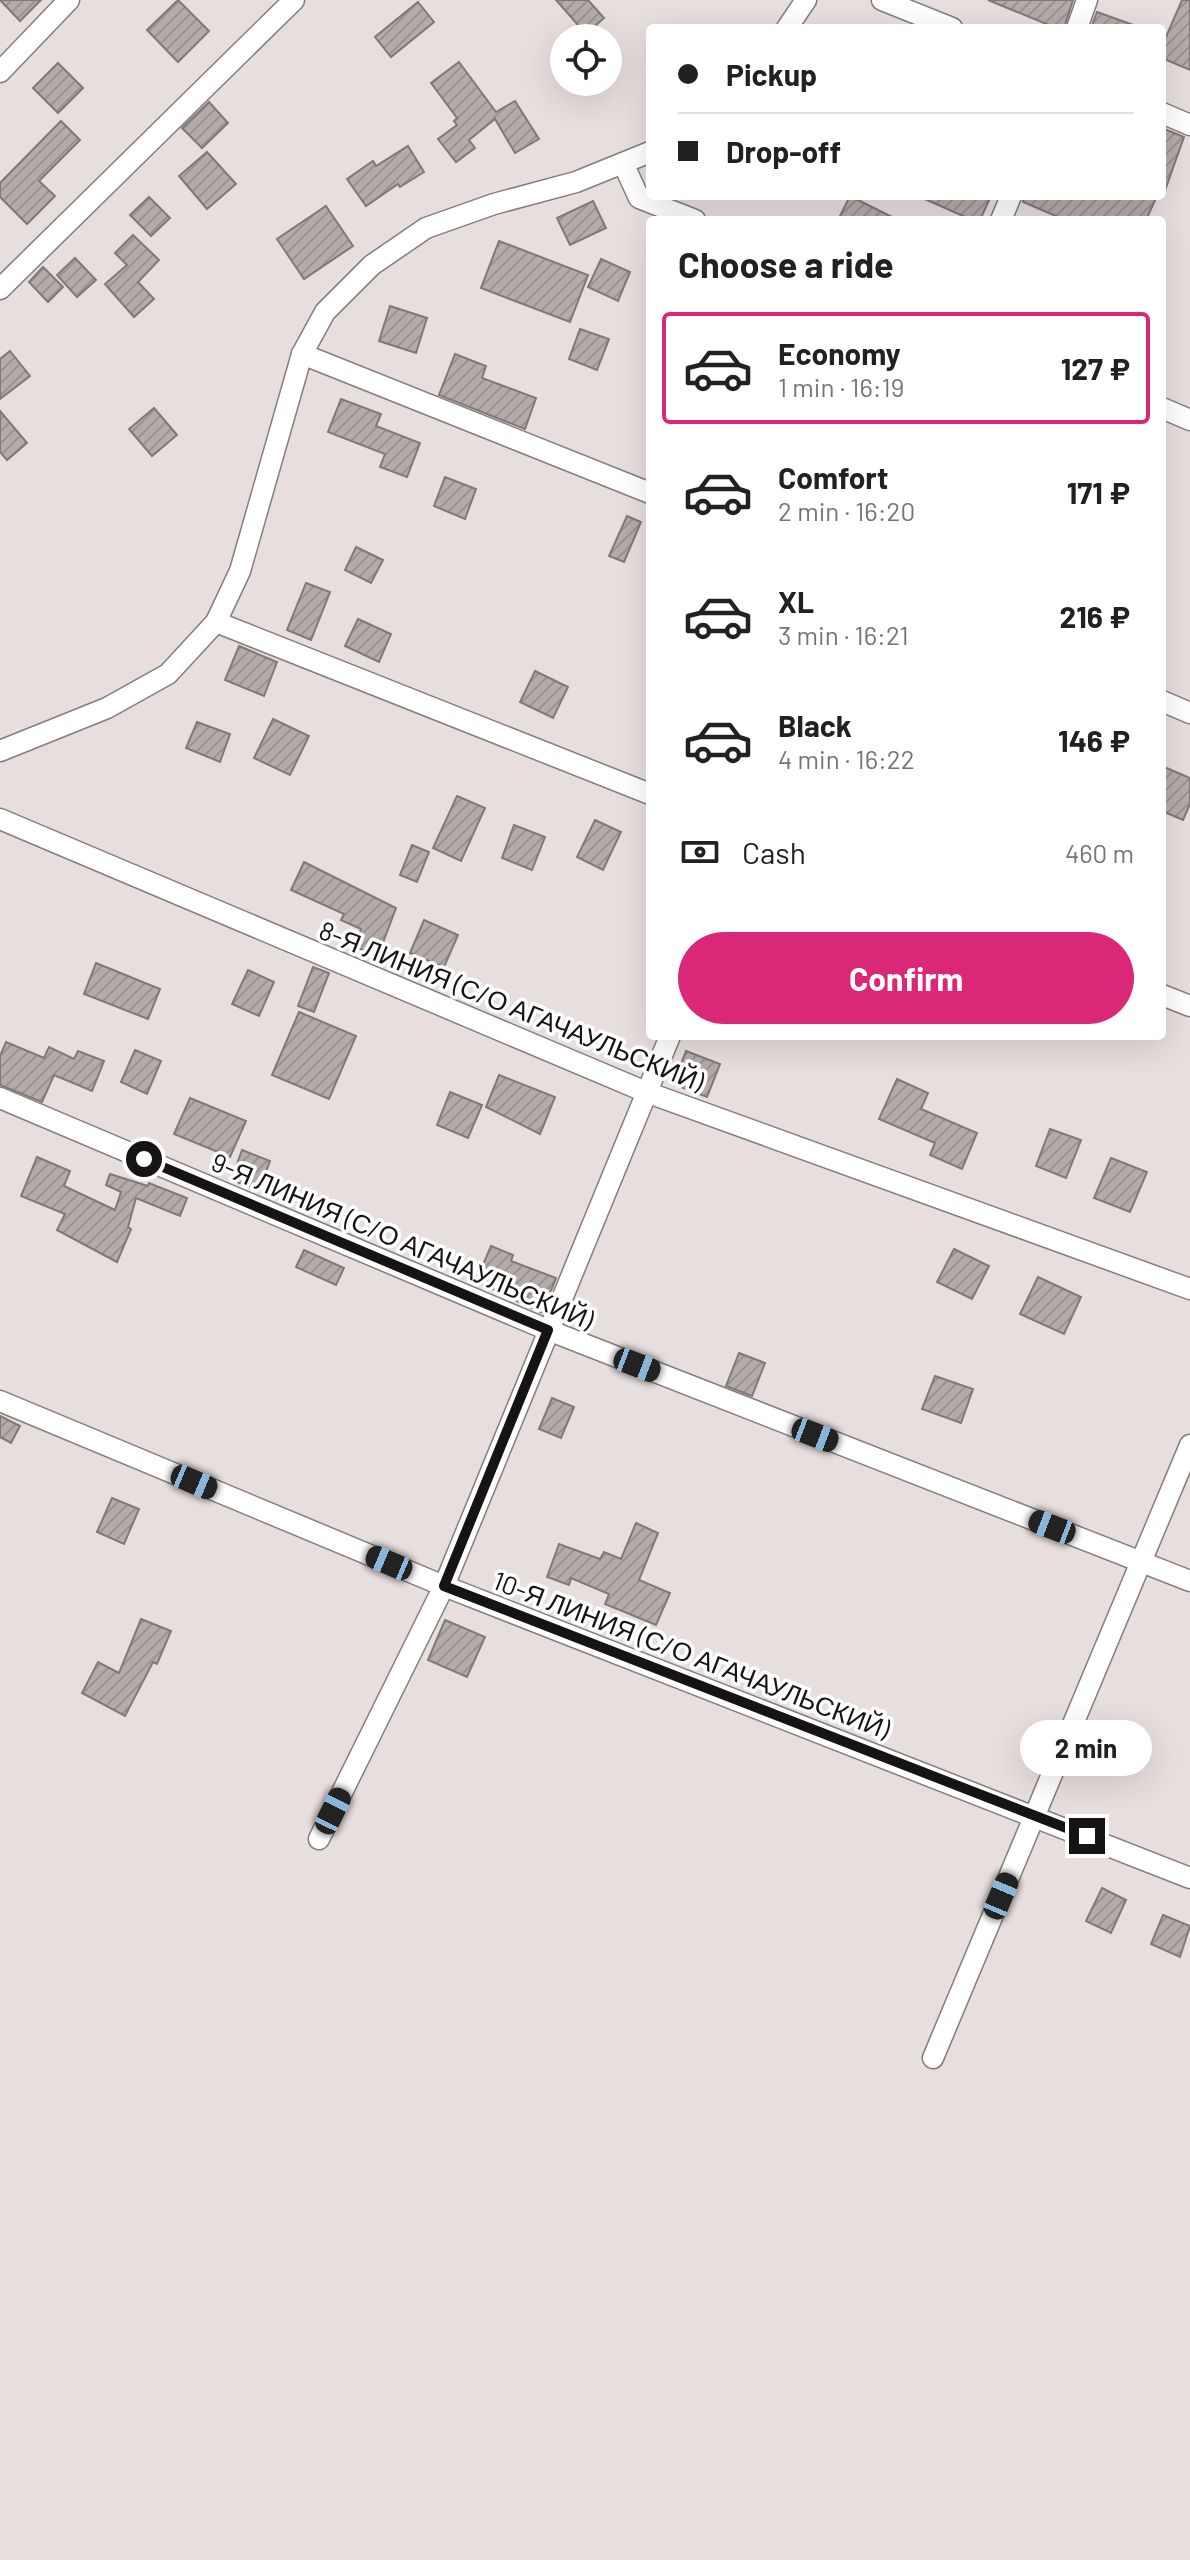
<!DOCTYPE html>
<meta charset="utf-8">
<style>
:root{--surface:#fff;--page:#f2f2f2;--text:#202124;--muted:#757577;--line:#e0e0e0;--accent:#db2777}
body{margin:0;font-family:Barlow,sans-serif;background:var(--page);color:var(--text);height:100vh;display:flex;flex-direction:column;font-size:30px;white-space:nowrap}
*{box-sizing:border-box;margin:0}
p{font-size:26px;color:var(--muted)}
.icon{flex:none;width:44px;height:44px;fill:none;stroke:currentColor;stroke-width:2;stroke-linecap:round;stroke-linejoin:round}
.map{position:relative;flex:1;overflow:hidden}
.details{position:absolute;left:646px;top:216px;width:520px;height:824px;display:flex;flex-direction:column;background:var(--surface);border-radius:8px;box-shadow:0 8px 32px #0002}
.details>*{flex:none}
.top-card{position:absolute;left:646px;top:24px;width:520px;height:176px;border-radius:8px;box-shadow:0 8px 32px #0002;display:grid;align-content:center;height:176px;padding:0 32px;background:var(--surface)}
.controls{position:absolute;left:550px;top:24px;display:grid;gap:16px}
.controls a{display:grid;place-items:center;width:72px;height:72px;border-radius:50%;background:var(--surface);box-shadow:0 8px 32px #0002;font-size:40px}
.end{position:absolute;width:36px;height:36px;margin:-18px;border:10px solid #161313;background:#fff;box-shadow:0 0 0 4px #fff}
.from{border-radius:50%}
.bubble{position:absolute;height:56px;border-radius:28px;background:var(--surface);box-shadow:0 8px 32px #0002;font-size:26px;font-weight:700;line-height:56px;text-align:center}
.car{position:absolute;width:24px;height:48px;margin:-24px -12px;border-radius:10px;box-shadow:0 0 6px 2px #0007;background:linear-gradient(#222 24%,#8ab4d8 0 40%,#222 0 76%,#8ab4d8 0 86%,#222 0)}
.top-card b{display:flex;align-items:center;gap:28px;height:76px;font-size:30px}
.top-card b+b{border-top:2px solid var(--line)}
.top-card i{width:20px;height:20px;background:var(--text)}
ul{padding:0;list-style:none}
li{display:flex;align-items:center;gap:24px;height:112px;margin:0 16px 12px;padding:0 16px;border:4px solid transparent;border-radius:8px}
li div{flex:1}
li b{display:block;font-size:30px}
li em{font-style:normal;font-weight:700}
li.current{border-color:var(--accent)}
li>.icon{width:72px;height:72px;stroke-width:1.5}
h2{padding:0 32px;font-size:36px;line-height:96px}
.pay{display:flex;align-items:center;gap:20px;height:88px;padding:0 32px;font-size:30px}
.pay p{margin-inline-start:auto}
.primary-button{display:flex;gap:16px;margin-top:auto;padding:16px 32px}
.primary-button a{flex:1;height:92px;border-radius:48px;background:var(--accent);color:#fff;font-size:32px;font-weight:700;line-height:92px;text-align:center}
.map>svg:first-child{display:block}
.building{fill:url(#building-hatch);stroke:#807976;stroke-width:2}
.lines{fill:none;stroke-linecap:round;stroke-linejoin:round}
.street-casing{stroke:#857d7d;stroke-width:23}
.street{stroke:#fff;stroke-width:20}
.route{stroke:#161313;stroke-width:10}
.labels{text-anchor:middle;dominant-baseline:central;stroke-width:7;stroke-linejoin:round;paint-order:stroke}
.street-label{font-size:26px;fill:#161313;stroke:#fff}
</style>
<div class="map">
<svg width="1190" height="2560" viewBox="0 0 1190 2560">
<defs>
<pattern id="building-hatch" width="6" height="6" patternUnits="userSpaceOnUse" patternTransform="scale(2)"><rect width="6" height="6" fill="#b4aca9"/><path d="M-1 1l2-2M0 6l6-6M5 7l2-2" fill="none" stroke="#9a9391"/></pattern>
</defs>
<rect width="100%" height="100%" fill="#e7dfde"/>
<g class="building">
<path d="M0 0H41L20 21Z"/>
<path d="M178 0 209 31 178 62 147 30Z"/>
<path d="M556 0H588L604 18 586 34Z"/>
<path d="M988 0H1073L1064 28H1048L1049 25Z"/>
<path d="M1182 0H1190V70L1162 58V46Z"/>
<path d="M418 2 434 22 391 57 375 37Z"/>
<path d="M1097 12 1136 26V28H1091Z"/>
<path d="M459 62 496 112 515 101 539 139 515 153 495 119 469 140 475 148 456 162 438 139 457 125 454 121 457 118 431 83Z"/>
<path d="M58 63 83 88 58 113 33 88Z"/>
<path d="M209 102 228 123 202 148 182 128Z"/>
<path d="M61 121 80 140 39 181 55 196 27 224 0 197V183Z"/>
<path d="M1162 128 1184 137 1164 193 1162 192Z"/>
<path d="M408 146 424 172 400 187 398 184 366 206 347 179 373 161 376 166Z"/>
<path d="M207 152 236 184 207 209 179 176Z"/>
<path d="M850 196 898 220H838Z"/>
<path d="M918 196H991L980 220H972Z"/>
<path d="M1024 196H1157L1146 220H1065L1023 202Z"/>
<path d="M149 197 170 218 151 236 130 215Z"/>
<path d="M593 201 606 228 570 245 557 218Z"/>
<path d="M326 206 353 246 304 279 277 239Z"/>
<path d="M133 235 159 260 138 282 154 299 134 317 105 284 127 265 115 253Z"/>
<path d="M499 241 588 275 570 322 481 288Z"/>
<path d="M75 258 96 280 77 297 57 275Z"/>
<path d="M601 259 630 272 618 301 588 287Z"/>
<path d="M43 267 63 287 48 302 29 282Z"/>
<path d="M390 306 427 318 416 353 379 341Z"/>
<path d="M580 329 609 339 597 370 569 359Z"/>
<path d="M10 351 30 376 0 399V359Z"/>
<path d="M455 354 486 366 482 378 536 398 525 429 439 395Z"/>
<path d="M341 399 381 414 376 426 420 443 407 477 380 467 385 454 328 432Z"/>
<path d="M154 408 177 435 152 456 129 429Z"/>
<path d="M0 411 27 443 7 460 0 452Z"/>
<path d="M445 477 476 489 465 519 434 506Z"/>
<path d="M627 516 641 522 624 562 609 556Z"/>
<path d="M356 547 383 560 371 583 345 570Z"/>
<path d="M306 583 330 592 311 640 287 630Z"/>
<path d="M358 619 391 634 379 662 345 646Z"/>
<path d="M239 646 277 662 264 696 225 680Z"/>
<path d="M535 671 568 687 553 718 520 702Z"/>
<path d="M273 719 309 736 290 775 254 758Z"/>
<path d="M197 722 230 734 220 762 186 748Z"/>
<path d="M1162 766 1190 778V804L1183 820 1162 811Z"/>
<path d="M457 796 485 808 461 861 433 848Z"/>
<path d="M595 820 621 832 603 870 577 857Z"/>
<path d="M514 825 545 837 532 870 502 858Z"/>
<path d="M412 845 429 852 417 882 400 875Z"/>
<path d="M304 862 396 908 378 956 355 947 361 929 341 920 344 914 291 890Z"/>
<path d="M424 920 458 935 444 967 410 953Z"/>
<path d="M96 963 160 989 148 1019 84 994Z"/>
<path d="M313 967 329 973 314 1012 298 1006Z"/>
<path d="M248 970 274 982 259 1016 232 1004Z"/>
<path d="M299 1012 356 1036 329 1099 272 1075Z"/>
<path d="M6 1042 44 1058 49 1047 74 1059 78 1051 104 1061 92 1091 54 1075 42 1102 0 1085V1056Z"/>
<path d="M135 1050 161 1061 147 1094 121 1082Z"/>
<path d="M686 1051 720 1064 707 1097 673 1084Z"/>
<path d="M499 1075 555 1097 540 1134 486 1107Z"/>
<path d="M897 1079 928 1093 921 1109 977 1133 962 1169 930 1155 935 1143 879 1119Z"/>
<path d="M450 1092 482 1105 468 1138 437 1125Z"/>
<path d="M190 1098 246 1121 230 1157 174 1134Z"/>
<path d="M1050 1129 1081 1140 1066 1178 1036 1166Z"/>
<path d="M242 1150 270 1161 259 1190 231 1180Z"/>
<path d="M37 1157 70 1171 64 1186 115 1210 121 1192 106 1185 110 1174 148 1186 149 1183 187 1198 180 1216 136 1198 128 1227 131 1229 117 1262 57 1230 65 1214 21 1196Z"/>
<path d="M1111 1158 1147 1172 1130 1212 1094 1198Z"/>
<path d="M491 1246 513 1255 511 1261 556 1278 542 1313 476 1281Z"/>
<path d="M954 1249 989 1266 972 1299 937 1282Z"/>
<path d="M304 1250 344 1268 336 1285 296 1267Z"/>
<path d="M1038 1277 1081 1297 1064 1334 1020 1314Z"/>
<path d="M739 1353 765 1363 752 1396 726 1386Z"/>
<path d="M935 1376 973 1389 961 1423 922 1409Z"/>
<path d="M552 1398 574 1407 561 1438 539 1429Z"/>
<path d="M0 1416 20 1426 11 1443 0 1437Z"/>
<path d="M112 1498 139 1509 124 1544 97 1532Z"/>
<path d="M636 1523 658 1533 639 1580 670 1593 656 1625 605 1604 609 1594 571 1578 569 1585 547 1577 559 1544 600 1559 604 1552 621 1559Z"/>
<path d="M141 1619 171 1631 157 1664 153 1662 125 1716 82 1693 98 1662 119 1673Z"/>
<path d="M445 1620 485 1637 467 1677 428 1660Z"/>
<path d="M1102 1888 1126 1900 1111 1933 1086 1921Z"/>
<path d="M1163 1915 1190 1926 1180 1957 1151 1944Z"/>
</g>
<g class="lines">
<defs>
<g id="street">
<path d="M882 0 952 28"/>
<path d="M787 28 806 0"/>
<path d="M1077 28 1087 0"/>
<path d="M0 72 69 0"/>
<path d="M1162 113 1190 125"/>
<path d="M623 163 639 198 695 220"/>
<path d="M1001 220 1011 196"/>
<path d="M0 289 294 0"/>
<path d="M302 354 650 493"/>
<path d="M1162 408 1190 420"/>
<path d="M216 622 650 794"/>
<path d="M1162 701 1190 713"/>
<path d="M0 751 107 708 168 674 216 622 240 571 302 354 325 312 372 265 426 228 494 204 576 182 650 152"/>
<path d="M0 819 646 1092 1190 1289"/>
<path d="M1162 995 1190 1006"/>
<path d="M0 1098 548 1330 1190 1581"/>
<path d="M0 1401 444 1586 1190 1878"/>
<path d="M319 1839 444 1586 670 1036"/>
<path d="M933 2058 1190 1445"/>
</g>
</defs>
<use href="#street" class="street-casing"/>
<use href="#street" class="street"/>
</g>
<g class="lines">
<path class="route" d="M144 1159 548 1330 444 1586 1087 1836"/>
</g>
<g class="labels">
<g class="street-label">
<text transform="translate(512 1005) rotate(22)">8-Я ЛИНИЯ (С/О АГАЧАУЛЬСКИЙ)</text>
<text transform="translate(403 1240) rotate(23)">9-Я ЛИНИЯ (С/О АГАЧАУЛЬСКИЙ)</text>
<text transform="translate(692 1654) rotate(21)">10-Я ЛИНИЯ (С/О АГАЧАУЛЬСКИЙ)</text>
</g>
</g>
</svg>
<div class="controls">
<a><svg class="icon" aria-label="locate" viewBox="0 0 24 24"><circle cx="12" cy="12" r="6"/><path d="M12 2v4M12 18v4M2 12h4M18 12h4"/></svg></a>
</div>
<i class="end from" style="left:144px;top:1159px"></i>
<i class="end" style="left:1087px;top:1836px"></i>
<div class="bubble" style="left:1020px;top:1720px;width:132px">2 min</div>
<i class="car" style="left:637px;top:1365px;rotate:111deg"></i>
<i class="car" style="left:815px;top:1435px;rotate:111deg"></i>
<i class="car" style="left:194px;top:1482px;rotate:113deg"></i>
<i class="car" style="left:1052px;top:1527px;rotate:291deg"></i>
<i class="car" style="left:389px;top:1563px;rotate:293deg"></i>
<i class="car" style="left:333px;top:1811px;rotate:26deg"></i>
<i class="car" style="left:1001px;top:1896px;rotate:23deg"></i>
<div class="top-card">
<b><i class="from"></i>Pickup</b>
<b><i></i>Drop-off</b>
</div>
<section class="details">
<h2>Choose a ride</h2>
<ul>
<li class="current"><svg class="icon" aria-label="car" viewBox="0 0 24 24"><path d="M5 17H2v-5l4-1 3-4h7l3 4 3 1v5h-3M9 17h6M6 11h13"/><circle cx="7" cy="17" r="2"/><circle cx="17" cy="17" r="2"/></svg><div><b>Economy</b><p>1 min · 16:19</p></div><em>127 ₽</em></li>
<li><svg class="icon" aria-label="car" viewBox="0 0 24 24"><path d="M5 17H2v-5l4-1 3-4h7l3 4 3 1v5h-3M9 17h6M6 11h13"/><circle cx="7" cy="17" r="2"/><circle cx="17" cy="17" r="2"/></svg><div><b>Comfort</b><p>2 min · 16:20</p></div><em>171 ₽</em></li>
<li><svg class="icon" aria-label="car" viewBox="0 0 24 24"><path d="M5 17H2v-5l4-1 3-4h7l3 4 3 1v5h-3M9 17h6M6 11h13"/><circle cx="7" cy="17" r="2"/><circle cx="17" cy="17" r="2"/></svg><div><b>XL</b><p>3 min · 16:21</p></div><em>216 ₽</em></li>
<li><svg class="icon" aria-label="car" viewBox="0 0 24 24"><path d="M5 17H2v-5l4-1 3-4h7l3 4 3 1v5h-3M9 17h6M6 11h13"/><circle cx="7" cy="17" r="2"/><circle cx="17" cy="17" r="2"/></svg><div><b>Black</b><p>4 min · 16:22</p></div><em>146 ₽</em></li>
</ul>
<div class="pay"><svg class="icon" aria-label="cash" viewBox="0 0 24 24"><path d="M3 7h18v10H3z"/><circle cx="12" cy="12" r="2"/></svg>Cash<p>460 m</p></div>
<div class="primary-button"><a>Confirm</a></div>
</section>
</div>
